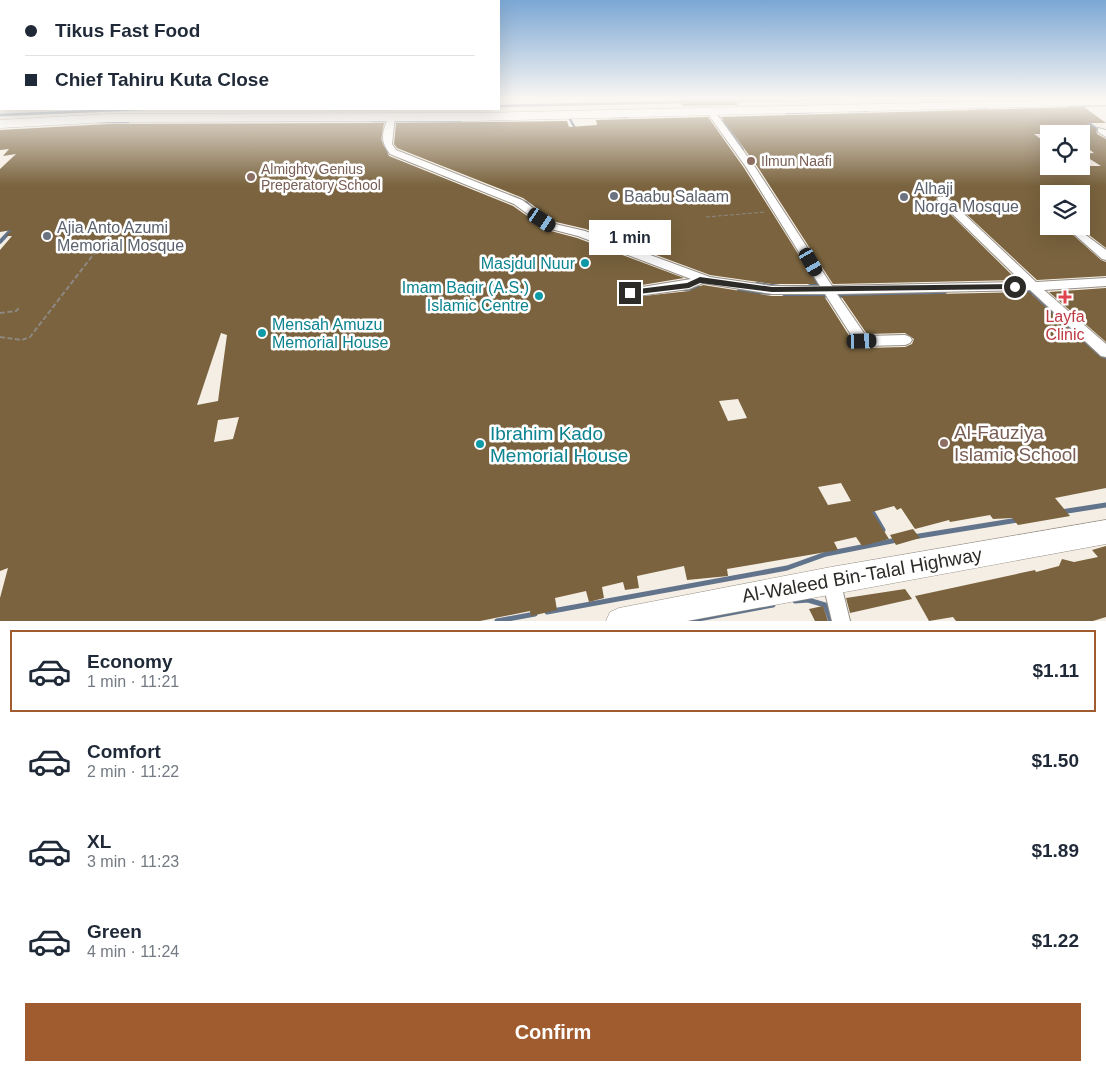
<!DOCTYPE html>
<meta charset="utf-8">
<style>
:root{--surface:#fff;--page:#f2f2f3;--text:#1f2937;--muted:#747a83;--line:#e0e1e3;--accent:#a05c2e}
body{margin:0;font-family:Helvetica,sans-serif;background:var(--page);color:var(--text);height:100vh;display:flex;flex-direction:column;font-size:19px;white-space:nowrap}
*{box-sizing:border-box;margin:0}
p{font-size:16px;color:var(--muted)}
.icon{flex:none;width:28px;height:28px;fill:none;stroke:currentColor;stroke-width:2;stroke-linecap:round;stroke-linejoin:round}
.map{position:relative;height:621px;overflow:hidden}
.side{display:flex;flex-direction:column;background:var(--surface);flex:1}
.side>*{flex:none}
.guide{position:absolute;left:0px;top:0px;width:500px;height:110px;box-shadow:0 5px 20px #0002;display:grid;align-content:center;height:110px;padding:0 25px;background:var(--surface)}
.tools{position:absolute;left:1040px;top:125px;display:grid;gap:10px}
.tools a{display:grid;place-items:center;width:50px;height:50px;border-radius:0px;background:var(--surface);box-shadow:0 5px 20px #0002;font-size:25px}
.end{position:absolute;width:22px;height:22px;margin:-11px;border:6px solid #2d2b27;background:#fff;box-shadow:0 0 0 2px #fff}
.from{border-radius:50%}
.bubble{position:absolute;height:35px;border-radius:0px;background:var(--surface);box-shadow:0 5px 20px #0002;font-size:16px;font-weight:700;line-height:35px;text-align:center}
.car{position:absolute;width:15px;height:30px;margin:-15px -8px;border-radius:6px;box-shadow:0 0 4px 1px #0007;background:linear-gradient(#222 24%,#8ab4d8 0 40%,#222 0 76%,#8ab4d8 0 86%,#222 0)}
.guide b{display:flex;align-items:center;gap:18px;height:48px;font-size:19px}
.guide b+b{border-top:1px solid var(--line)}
.guide i{width:12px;height:12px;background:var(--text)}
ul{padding:9px 0 0;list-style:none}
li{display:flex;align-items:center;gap:15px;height:82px;margin:0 10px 8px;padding:0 15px;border:2px solid transparent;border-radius:0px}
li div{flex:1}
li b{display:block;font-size:19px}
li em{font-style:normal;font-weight:700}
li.active{border-color:var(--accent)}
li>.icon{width:45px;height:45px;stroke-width:1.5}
.action{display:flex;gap:10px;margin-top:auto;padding:10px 25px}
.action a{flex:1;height:58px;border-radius:0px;background:var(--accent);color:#fff;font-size:20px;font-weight:700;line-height:58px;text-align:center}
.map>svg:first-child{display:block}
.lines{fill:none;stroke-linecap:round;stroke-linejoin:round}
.stream-far2{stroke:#62748c;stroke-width:2.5}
.stream-far1{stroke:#62748c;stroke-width:4}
.stream{stroke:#62748c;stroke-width:5}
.building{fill:#7a633e;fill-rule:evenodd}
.street-casing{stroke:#979188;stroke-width:2}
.secondary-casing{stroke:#979188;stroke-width:1}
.path-far1{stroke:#8d8881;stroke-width:1;stroke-dasharray:4 2;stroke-linecap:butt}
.path{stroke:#8d8881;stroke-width:2;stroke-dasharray:5 2.5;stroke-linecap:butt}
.street{fill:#fff;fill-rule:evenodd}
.secondary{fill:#fff;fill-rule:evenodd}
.route{fill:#2d2b27}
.education-dot{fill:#8d6e63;stroke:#fff;stroke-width:2}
.worship-dot{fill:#6b7280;stroke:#fff;stroke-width:2}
.culture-dot{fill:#0f9aa8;stroke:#fff;stroke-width:2}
.health-dot{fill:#e0444e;stroke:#fff;stroke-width:2}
.labels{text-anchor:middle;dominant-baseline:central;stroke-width:5;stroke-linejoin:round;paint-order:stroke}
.far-education-label{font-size:14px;fill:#785e54;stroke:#fff;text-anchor:start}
.worship-label{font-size:16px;fill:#5b616d;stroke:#fff;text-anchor:start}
.culture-label{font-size:16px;fill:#0d838f;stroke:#fff;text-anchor:end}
.health-label{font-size:16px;fill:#be3a42;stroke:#fff}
.near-education-label{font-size:19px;fill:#785e54;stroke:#fff;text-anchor:start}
.near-culture-label{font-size:19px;fill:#0d838f;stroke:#fff;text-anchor:start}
.near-street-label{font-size:19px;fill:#2d2b27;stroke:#fff}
</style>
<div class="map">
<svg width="1106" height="621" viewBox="0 0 1106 621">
<rect width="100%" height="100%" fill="#f5eee4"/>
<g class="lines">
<g class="stream-far2">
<path d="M731 101 836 99"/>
<path d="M499 106 686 102"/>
<path d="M1069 106 1106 105"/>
<path d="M969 108H987"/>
<path d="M329 109H395"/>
<path d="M849 111H867"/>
<path d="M787 113 812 112"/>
<path d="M0 115 143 109"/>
<path d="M609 117H627"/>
<path d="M570 119 576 130"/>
<path d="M372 121H460"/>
<path d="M723 121 743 150"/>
<path d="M1086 121 1106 136"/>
<path d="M97 122H128"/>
<path d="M379 134 382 147 390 153"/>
<path d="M399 157 418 165"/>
<path d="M443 175 469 185"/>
<path d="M514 197 527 203 536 212"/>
</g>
<g class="stream-far1">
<path d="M0 242 13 228"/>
<path d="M757 284 780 287"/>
<path d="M810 286H819L814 276"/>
<path d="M685 289 700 288"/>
<path d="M1024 289 1034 294 1106 361"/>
<path d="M739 291 772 293"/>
<path d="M784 294 835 296 945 292"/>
</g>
<g class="stream">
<path d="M870 508 883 530"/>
<path d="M1061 512 1106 505"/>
<path d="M913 537 1018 520"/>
<path d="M795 601 808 600 825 605 831 621"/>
<path d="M547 612 787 568 826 554 897 540"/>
<path d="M497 621 535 614"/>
<path d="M688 621 773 605"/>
</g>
</g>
<g class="building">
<path d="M680 99H734L738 105 683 106Z"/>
<path d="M1084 107 1106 123H1087L1096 129 1097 134 1106 139V248L1080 228 1072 234 1101 260 1106 262V276L1037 280 947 196 938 195 936 200 1017 280 833 284 757 166 721 117ZM1049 132 1081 134V143L1094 153 1082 154 1101 166H1049V145L1034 134H1049ZM1049 194H1081V226H1049Z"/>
<path d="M708 117 744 168 817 284H772L710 275 586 229 556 222 523 198 397 148 394 144 396 123 567 121 569 127 597 125 596 120Z"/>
<path d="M384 123 381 140 389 156 513 206 547 230 577 238 684 278 630 287 622 293 626 298 689 291 703 285 772 296H824L855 345 862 348 905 347 912 344 914 339 905 333 867 334 841 296 1029 292 1100 357 1106 359V488L1055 498 1070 516 1018 525 1012 518 993 519 990 515 950 522 949 520 915 529 901 508 897 510 894 506 872 512 889 539 862 546 856 537 834 542 838 550 727 569 728 576 687 580 684 566 637 576 639 588 625 590 623 582 602 587 604 598 589 602 586 591 555 598 557 610 531 616 530 611 480 621H0V598L8 568 0 571V250L12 236H6L12 230 0 232V169L16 154 3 156 9 149 0 150V130L109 124ZM221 333 227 335 218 401 197 405ZM738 399 747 418 728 421 719 401ZM239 417 233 439 214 442 218 420ZM841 483 851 501 828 505 818 487Z"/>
<path d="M1106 288V342L1049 292Z"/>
<path d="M913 529 920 538 896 545 890 535Z"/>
<path d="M1106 546V617L1093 621H956L953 617 929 621 915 596 1035 570 1036 572 1059 566 1062 559 1074 562 1098 557 1092 550Z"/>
<path d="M905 589 912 599 850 613 846 598Z"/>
<path d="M823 606 828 621H815L809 609Z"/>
</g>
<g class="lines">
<defs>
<g id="street">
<path d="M710 108 713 109 755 167 832 286 1022 282 937 199 938 197H946L1036 282 1106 278V286L1044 290 1106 344V357L1101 356 1030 290 837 294 866 336 905 335 910 337 912 340 910 343 905 345 862 346 857 344 825 294H772L703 283 689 289 630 297 626 296 624 293 630 289 691 279 578 236 547 228 514 204 390 154C379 139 383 133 388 117L395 115 392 144 396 150 522 200 555 224 585 231 710 277 772 286H820L746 167 706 111Z"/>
<path d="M1098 128 1106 130V137L1098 132Z"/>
<path d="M1079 230 1106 250V260L1102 259 1075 235 1074 233Z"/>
<path d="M831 571 837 574 840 580 850 621H832L822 580 825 574Z"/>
</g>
<g id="secondary">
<path d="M1106 99V105L474 121 109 122 0 128V120L109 114 474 113Z"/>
<path d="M1106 520V544L687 621H606L610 612 619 608 831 567Z"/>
</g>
</defs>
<use href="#street" class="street-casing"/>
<use href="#secondary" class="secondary-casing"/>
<path class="path-far1" d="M706 217 766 212"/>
<g class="path">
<path d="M0 313 16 311 19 308"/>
<path d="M0 337 22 340 30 337 106 238"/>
</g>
<use href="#street" class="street"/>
<use href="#secondary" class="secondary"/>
</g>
<linearGradient id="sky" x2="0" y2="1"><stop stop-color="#7ba7d4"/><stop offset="0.53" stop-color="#faf7f3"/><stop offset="1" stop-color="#faf7f3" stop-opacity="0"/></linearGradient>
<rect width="1106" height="186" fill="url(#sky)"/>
<path class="route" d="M700 277 772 287 1015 284 1019 287 1015 289 772 292 700 283 689 288 630 295 626 293 630 290 687 283Z"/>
<g class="education-dot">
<circle cx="751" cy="161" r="5"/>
<circle cx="251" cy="177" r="5"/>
<circle cx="944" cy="443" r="5"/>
</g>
<g class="worship-dot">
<circle cx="614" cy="196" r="5"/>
<circle cx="904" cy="197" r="5"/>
<circle cx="47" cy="236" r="5"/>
</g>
<g class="culture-dot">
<circle cx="585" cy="263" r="5"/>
<circle cx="539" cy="296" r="5"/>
<circle cx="262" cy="333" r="5"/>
<circle cx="480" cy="444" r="5"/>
</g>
<path class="health-dot" d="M1062.5 289.5h5v5h5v5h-5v5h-5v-5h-5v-5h5z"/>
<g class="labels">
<g class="far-education-label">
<text x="761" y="161">Ilmun Naafi</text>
<text x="261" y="169">Almighty Genius<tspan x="261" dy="16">Preperatory School</tspan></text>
</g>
<g class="worship-label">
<text x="914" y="188">Alhaji<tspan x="914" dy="18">Norga Mosque</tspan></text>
<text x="624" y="196">Baabu Salaam</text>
<text x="57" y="227">Ajia Anto Azumi<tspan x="57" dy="18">Memorial Mosque</tspan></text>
</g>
<g class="culture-label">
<text x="575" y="263">Masjdul Nuur</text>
<text x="529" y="287">Imam Baqir (A.S.)<tspan x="529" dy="18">Islamic Centre</tspan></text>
<text x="272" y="324" text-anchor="start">Mensah Amuzu<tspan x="272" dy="18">Memorial House</tspan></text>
</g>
<g class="health-label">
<text x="1065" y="316">Layfa<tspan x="1065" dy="18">Clinic</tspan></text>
</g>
<g class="near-education-label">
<text x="954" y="432">Al-Fauziya<tspan x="954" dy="22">Islamic School</tspan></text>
</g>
<g class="near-culture-label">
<text x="490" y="433">Ibrahim Kado<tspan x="490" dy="22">Memorial House</tspan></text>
</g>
<g class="near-street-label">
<text transform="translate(862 575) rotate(-10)">Al-Waleed Bin-Talal Highway</text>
</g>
</g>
</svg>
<div class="tools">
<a><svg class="icon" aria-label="locate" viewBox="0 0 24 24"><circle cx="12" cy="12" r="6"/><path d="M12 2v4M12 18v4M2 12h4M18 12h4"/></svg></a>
<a><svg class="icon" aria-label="layers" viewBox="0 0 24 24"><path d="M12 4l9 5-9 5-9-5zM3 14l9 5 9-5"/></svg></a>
</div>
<i class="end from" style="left:1015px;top:287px"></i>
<i class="end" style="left:630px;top:293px"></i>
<div class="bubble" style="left:589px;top:220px;width:82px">1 min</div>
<i class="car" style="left:542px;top:220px;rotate:124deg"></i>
<i class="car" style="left:811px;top:262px;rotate:150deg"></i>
<i class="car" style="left:862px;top:341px;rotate:88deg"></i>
<div class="guide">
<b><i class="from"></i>Tikus Fast Food</b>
<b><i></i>Chief Tahiru Kuta Close</b>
</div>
</div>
<section class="side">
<ul>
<li class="active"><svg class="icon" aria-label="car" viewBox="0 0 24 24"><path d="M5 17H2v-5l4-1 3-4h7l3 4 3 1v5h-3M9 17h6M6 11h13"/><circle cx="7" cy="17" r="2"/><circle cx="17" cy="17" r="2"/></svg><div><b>Economy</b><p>1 min · 11:21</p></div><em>$1.11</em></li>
<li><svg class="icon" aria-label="car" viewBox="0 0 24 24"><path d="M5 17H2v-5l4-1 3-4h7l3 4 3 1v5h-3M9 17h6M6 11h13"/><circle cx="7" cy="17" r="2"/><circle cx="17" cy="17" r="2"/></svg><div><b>Comfort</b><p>2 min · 11:22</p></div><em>$1.50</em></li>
<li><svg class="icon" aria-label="car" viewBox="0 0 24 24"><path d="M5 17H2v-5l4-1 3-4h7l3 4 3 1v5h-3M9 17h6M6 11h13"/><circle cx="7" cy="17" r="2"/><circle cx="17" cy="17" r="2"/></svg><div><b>XL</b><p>3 min · 11:23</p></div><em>$1.89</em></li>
<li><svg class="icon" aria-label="car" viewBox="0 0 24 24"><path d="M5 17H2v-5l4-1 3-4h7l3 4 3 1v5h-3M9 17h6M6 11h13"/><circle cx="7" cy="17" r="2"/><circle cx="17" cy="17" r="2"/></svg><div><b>Green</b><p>4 min · 11:24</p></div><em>$1.22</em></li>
</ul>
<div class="action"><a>Confirm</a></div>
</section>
